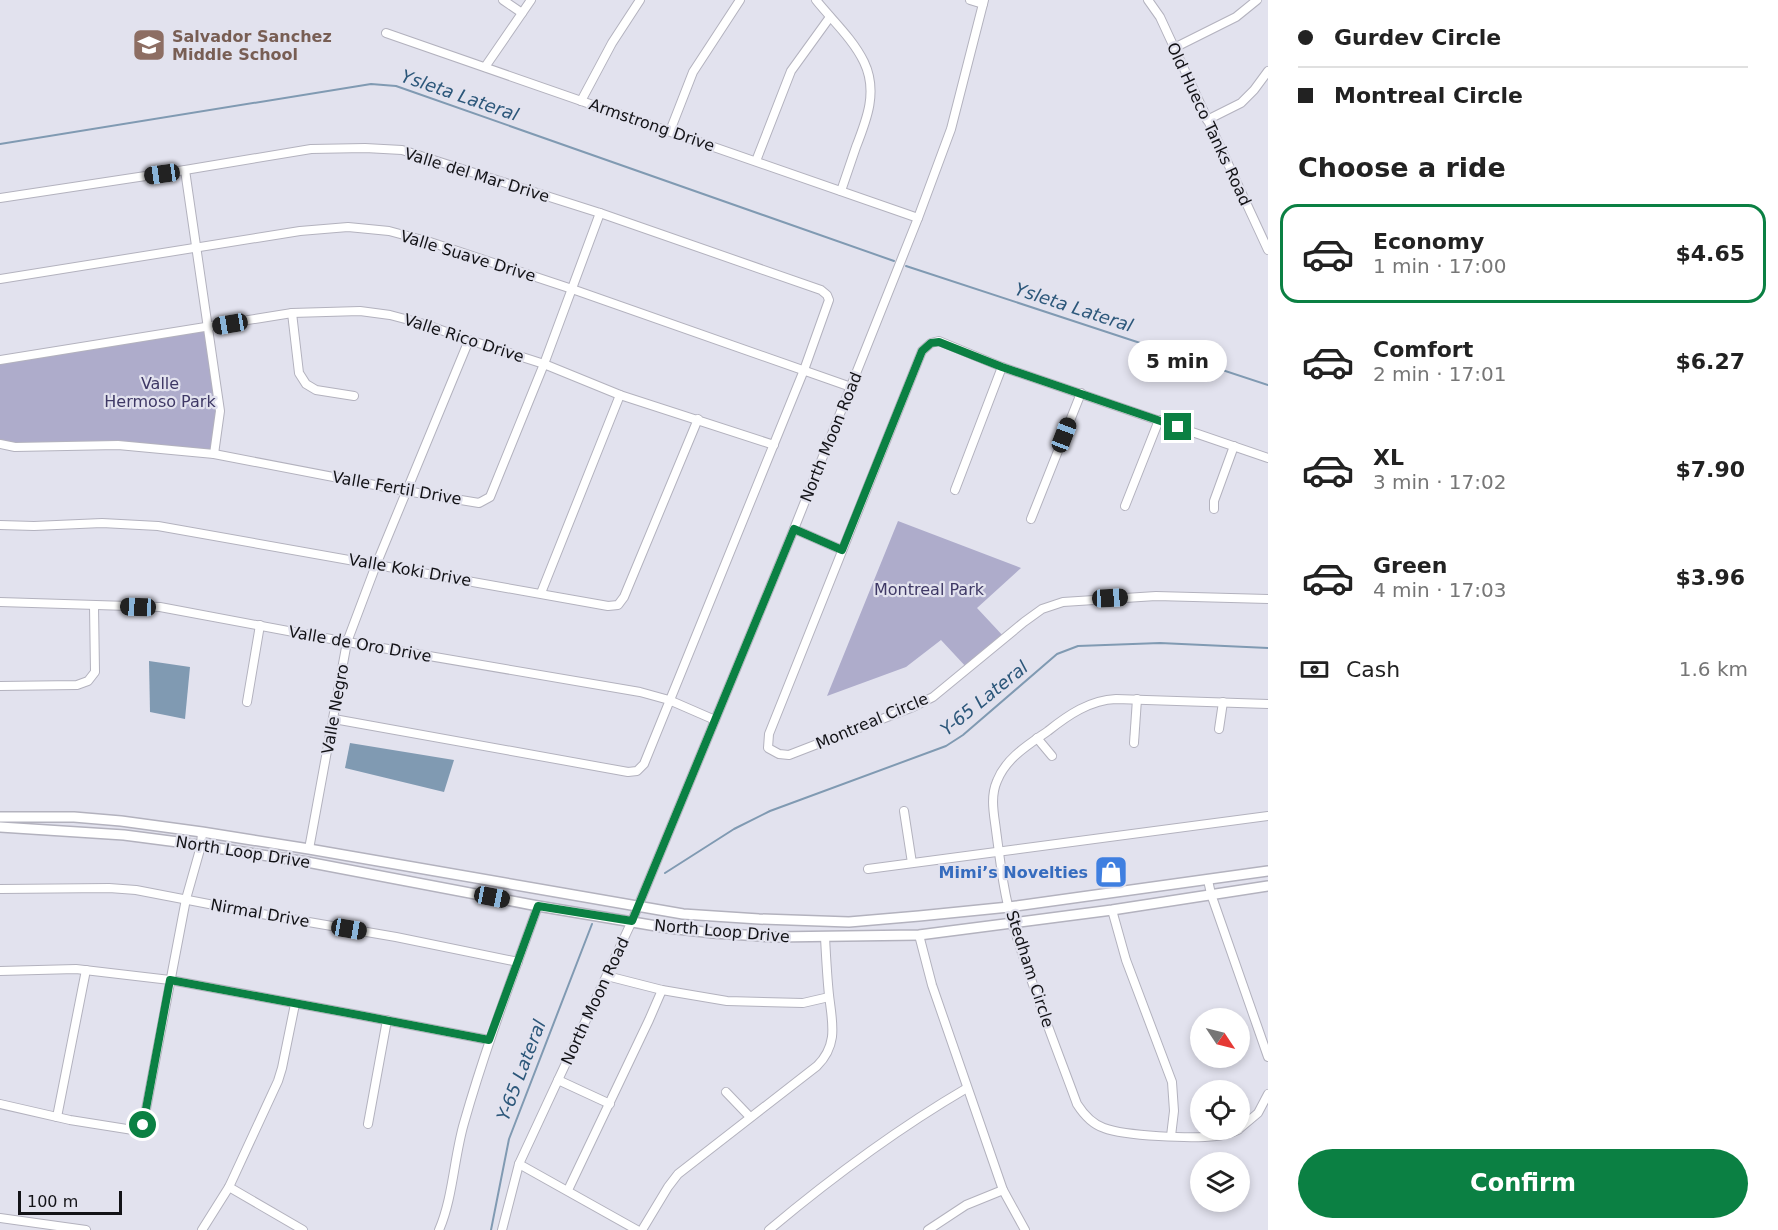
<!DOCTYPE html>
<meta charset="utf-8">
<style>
:root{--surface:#fff;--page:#f2f2f2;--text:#222;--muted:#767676;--line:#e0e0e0;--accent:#0b8043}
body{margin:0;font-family:"DejaVu Sans",sans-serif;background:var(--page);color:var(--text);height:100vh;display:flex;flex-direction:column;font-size:22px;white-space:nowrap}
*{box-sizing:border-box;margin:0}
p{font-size:20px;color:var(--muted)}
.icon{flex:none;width:33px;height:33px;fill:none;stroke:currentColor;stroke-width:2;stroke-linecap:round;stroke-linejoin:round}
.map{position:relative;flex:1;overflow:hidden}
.details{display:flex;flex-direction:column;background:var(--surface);width:510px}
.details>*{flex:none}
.banner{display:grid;align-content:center;height:132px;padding:0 30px;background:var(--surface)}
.needle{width:39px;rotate:125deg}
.tools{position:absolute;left:1190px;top:1008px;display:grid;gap:12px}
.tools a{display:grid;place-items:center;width:60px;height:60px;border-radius:50%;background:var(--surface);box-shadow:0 3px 9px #0003;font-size:30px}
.scale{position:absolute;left:18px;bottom:15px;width:104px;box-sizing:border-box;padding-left:6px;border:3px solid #131317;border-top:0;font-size:16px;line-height:21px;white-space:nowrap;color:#131317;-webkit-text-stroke:4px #e2e2ee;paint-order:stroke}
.end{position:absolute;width:27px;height:27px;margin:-14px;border:8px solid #0b8043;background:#fff;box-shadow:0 0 0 3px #fff}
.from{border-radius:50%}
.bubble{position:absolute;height:42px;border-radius:21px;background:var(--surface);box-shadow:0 3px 9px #0003;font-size:20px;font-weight:800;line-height:42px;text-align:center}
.car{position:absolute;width:18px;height:36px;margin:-18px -9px;border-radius:8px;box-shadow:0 0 4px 2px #0007;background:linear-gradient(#222 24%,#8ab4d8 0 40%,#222 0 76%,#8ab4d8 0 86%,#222 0)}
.banner b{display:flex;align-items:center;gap:21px;height:57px;font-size:22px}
.banner b+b{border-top:2px solid var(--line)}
.banner i{width:15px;height:15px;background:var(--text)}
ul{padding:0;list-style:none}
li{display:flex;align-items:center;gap:18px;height:99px;margin:0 12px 9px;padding:0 18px;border:3px solid transparent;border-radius:18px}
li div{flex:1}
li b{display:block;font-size:22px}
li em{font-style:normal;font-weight:800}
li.active{border-color:var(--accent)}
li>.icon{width:54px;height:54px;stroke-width:1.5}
h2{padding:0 30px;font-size:27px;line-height:72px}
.pay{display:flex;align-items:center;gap:15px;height:66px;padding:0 30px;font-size:22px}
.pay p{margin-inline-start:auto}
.button{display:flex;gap:12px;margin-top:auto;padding:12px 30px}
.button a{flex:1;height:69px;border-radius:36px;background:var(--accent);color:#fff;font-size:24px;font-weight:800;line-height:69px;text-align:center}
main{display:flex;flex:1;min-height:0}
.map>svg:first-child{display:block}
.green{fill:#aeaccb}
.water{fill:#809ab2}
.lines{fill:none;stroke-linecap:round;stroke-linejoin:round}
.stream{stroke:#809ab2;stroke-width:2}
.minor-casing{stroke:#b3b2be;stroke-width:10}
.major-casing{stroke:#b3b2be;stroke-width:12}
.minor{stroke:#fff;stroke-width:8}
.major{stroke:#fff;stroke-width:9}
.route{stroke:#0b8043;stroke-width:8}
.labels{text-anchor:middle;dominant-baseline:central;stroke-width:4.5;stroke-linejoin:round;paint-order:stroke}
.education-label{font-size:16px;font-weight:bold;fill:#785e54;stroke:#e2e2ee;text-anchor:start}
.street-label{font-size:16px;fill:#131317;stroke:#e2e2ee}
.park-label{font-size:16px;fill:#3e3865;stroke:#e2e2ee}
.shop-label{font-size:16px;font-weight:bold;fill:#366cbe;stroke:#e2e2ee;text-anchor:end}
.water-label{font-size:18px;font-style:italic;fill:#2c577a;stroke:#e2e2ee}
</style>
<main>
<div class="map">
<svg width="1268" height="1230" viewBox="0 0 1268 1230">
<rect width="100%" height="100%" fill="#e2e2ee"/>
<g class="green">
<path d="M209 327 220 411 214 454 118 445 0 444V360Z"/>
<path d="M898 521 1021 568 977 608 1005 638 968 669 941 640 906 667 827 696Z"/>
</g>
<g class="water">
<path d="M149 661 190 667 185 719 150 712Z"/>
<path d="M350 743 454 760 444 792 345 768Z"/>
</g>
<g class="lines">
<g class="stream">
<path d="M0 144 371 84 396 86 894 261"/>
<path d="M906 266 1268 385"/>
<path d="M665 873 734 829 770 811 946 746 963 735 1057 654 1078 646 1160 643 1268 648"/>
<path d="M491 1230 509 1139 592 924"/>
</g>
<defs>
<g id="minor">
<path d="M503 0 522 13"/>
<path d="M816 0C832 20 853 39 864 62 878 91 867 119 856 147 851 162 846 176 841 191"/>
<path d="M970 0 983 4"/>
<path d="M1148 0 1160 17 1268 250"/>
<path d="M386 33 918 218"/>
<path d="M1174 48 1236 17 1257 0"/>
<path d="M485 67 531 0"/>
<path d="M581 101 612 43 640 0"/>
<path d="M1207 120 1241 103 1254 90 1268 71"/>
<path d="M670 131 693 72 740 0"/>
<path d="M756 161 791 71 830 17"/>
<path d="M185 170 220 411 214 454"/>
<path d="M0 198 185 170 311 149 365 148 402 150 600 213 821 290 827 295 829 300 804 370 644 764 637 771 628 772 334 719"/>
<path d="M0 279 300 231 348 227 389 231 430 242 572 289 851 387"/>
<path d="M292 313 299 373 306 384 316 390 354 396"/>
<path d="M0 360 292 313 360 311 390 315 424 324 469 340 544 364 620 395 774 445"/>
<path d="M0 444 15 447 118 445 214 454 406 491 479 503 490 497 544 364 600 213"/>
<path d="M1268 458 1002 367 939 341 931 343 922 351 769 734 768 748 779 754 789 755 913 707 933 697 1024 622 1042 609 1063 602 1156 596 1268 599"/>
<path d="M955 490 1002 367"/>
<path d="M1125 506 1159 420"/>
<path d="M1214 509V501L1234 446"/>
<path d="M1031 519 1081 393"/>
<path d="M0 525 34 526 102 523 158 526 608 606 618 605 624 597 698 419"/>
<path d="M794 529 842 550"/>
<path d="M541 593 620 395"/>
<path d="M0 602 160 607 347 642 640 692 669 700 715 720"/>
<path d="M0 686 77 685 88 681 95 672 94 606"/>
<path d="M247 702 260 625"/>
<path d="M1219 729 1223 702"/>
<path d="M1037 738 1052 756"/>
<path d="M1134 743 1137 699"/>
<path d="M904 811 912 863"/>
<path d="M309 849 347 642 376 565 469 340"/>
<path d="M868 869 1268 816"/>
<path d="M1208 880 1211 894 1268 1057"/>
<path d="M0 889 109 888 136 890 256 913 396 937 518 962"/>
<path d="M1112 910 1126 960 1172 1082 1174 1111 1171 1136"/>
<path d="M919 935 932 985 1003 1190 1025 1230"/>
<path d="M0 971 76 969 170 980 364 1016 489 1040"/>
<path d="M607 976 662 990 727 1001 803 1003 829 997"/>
<path d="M558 1080 610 1104"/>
<path d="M726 1092 750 1117"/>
<path d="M0 1104 70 1120 133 1130H137L143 1125 186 899 201 846 202 832"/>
<path d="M57 1117 86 970"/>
<path d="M368 1124 387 1020"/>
<path d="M1239 1129 1258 1113 1268 1094"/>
<path d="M1238 1130C1231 1133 1224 1136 1216 1136 1192 1139 1125 1136 1104 1128 1092 1124 1084 1115 1077 1104 1055 1044 1031 985 1013 924 1004 896 1000 860 996 830 994 814 990 797 997 781 1006 758 1028 745 1048 731 1068 715 1090 700 1116 699L1268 704"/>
<path d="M519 1164 637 1230"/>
<path d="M229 1187 303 1230"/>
<path d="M568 1190 649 1020 662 990"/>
<path d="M0 1218 86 1230"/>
<path d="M202 1230 229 1187 278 1081 282 1068 295 1004"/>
<path d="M439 1230C453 1198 454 1157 464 1123 485 1049 512 978 538 906"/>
<path d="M502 1230 519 1164 632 921 794 529 918 218 951 129 984 0"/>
<path d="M642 1230 668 1187 678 1174 817 1066C839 1044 832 1022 829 995 827 976 826 956 825 937"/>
<path d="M769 1230C831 1178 897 1129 967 1088"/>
<path d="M928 1230 966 1205 1003 1190"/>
</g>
<g id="major">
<path d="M0 817H74L121 821 202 832 309 849 683 914 759 919 849 922 919 916 1009 907 1268 871"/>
<path d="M0 827 124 835 178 842 307 862 538 906 668 928 713 933 774 937 919 935 1112 910 1268 886"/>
</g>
</defs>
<use href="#minor" class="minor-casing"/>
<use href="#major" class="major-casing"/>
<use href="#minor" class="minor"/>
<use href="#major" class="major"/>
</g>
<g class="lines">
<path class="route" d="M143 1125 170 980 364 1016 489 1040 538 906 632 921 794 529 842 550 922 351 931 343 939 342 1002 367 1178 427"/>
</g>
<defs>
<symbol id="school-square" viewBox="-11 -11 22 22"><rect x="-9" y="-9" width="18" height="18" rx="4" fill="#8d6e63" stroke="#e2e2ee"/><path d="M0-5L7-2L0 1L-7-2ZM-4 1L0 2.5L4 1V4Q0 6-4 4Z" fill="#fff"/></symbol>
<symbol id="shop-square" viewBox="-11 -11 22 22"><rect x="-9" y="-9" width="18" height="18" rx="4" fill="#3f7fe0" stroke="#e2e2ee"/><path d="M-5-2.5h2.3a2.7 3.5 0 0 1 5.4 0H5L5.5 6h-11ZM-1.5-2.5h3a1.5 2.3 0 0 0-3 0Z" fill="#fff"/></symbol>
</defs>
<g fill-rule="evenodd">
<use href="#school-square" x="130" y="26" width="38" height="38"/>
<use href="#shop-square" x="1092" y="853" width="38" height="38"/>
</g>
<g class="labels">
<g class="education-label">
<text x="172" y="36">Salvador Sanchez<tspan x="172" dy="18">Middle School</tspan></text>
</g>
<g class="street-label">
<text transform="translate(1209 124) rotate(65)">Old Hueco Tanks Road</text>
<text transform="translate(652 125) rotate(19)">Armstrong Drive</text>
<text transform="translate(477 175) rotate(17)">Valle del Mar Drive</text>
<text transform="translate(468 256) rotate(17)">Valle Suave Drive</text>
<text transform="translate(464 338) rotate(18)">Valle Rico Drive</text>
<text transform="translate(831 437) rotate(-68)">North Moon Road</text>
<text transform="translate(397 488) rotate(10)">Valle Fertil Drive</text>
<text transform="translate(410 570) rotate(10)">Valle Koki Drive</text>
<text transform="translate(360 644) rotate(10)">Valle de Oro Drive</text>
<text transform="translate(335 709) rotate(-80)">Valle Negro</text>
<text transform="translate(872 721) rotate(-23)">Montreal Circle</text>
<text transform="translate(243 852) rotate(9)">North Loop Drive</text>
<text transform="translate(260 913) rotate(10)">Nirmal Drive</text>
<text transform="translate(722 931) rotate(5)">North Loop Drive</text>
<text transform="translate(1030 969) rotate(72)">Stedham Circle</text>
<text transform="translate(595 1001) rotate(-65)">North Moon Road</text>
</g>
<g class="park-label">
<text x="160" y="383">Valle<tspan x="160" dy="18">Hermoso Park</tspan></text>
<text x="929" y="589">Montreal Park</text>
</g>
<g class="shop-label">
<text x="1088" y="872">Mimi’s Novelties</text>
</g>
<g class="water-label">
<text transform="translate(460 95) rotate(19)">Ysleta Lateral</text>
<text transform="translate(1074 307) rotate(18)">Ysleta Lateral</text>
<text transform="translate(984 698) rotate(-39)">Y-65 Lateral</text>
<text transform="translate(521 1070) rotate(-69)">Y-65 Lateral</text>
</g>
</g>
</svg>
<div class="tools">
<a><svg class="needle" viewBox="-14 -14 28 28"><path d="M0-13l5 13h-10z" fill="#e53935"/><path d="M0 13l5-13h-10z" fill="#767676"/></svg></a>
<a><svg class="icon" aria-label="locate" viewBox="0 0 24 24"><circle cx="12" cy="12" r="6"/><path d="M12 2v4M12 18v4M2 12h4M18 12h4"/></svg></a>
<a><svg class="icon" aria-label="layers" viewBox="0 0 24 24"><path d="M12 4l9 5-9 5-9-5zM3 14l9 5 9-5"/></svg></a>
</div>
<div class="scale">100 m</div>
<i class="end from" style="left:143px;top:1125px"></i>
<i class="end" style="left:1178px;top:427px"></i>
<div class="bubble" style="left:1128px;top:340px;width:99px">5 min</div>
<i class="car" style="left:162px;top:174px;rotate:262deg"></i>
<i class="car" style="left:230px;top:324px;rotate:260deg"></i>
<i class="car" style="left:1064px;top:435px;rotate:21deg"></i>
<i class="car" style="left:1110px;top:598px;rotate:87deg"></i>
<i class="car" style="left:138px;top:607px;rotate:272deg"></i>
<i class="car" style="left:492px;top:897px;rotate:101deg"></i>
<i class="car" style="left:349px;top:929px;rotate:100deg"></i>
</div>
<section class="details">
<div class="banner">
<b><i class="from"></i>Gurdev Circle</b>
<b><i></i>Montreal Circle</b>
</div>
<h2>Choose a ride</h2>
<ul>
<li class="active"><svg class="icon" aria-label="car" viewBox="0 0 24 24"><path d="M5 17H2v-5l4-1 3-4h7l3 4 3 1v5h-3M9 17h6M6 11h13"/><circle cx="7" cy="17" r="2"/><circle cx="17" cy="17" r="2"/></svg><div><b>Economy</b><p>1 min · 17:00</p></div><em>$4.65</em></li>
<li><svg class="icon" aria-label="car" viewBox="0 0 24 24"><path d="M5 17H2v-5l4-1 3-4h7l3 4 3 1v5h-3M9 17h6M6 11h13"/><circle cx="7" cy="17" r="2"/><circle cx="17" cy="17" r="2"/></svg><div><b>Comfort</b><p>2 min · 17:01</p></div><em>$6.27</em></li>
<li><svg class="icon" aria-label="car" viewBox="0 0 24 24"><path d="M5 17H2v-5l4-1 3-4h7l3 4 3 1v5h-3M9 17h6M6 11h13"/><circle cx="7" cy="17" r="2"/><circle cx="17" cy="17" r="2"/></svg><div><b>XL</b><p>3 min · 17:02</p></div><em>$7.90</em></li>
<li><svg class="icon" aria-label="car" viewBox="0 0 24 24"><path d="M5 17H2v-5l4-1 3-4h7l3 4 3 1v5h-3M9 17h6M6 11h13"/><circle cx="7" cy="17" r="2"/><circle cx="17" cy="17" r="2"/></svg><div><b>Green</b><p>4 min · 17:03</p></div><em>$3.96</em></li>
</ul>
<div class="pay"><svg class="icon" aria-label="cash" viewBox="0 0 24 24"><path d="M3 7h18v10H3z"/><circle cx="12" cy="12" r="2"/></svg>Cash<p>1.6 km</p></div>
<div class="button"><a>Confirm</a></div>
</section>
</main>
